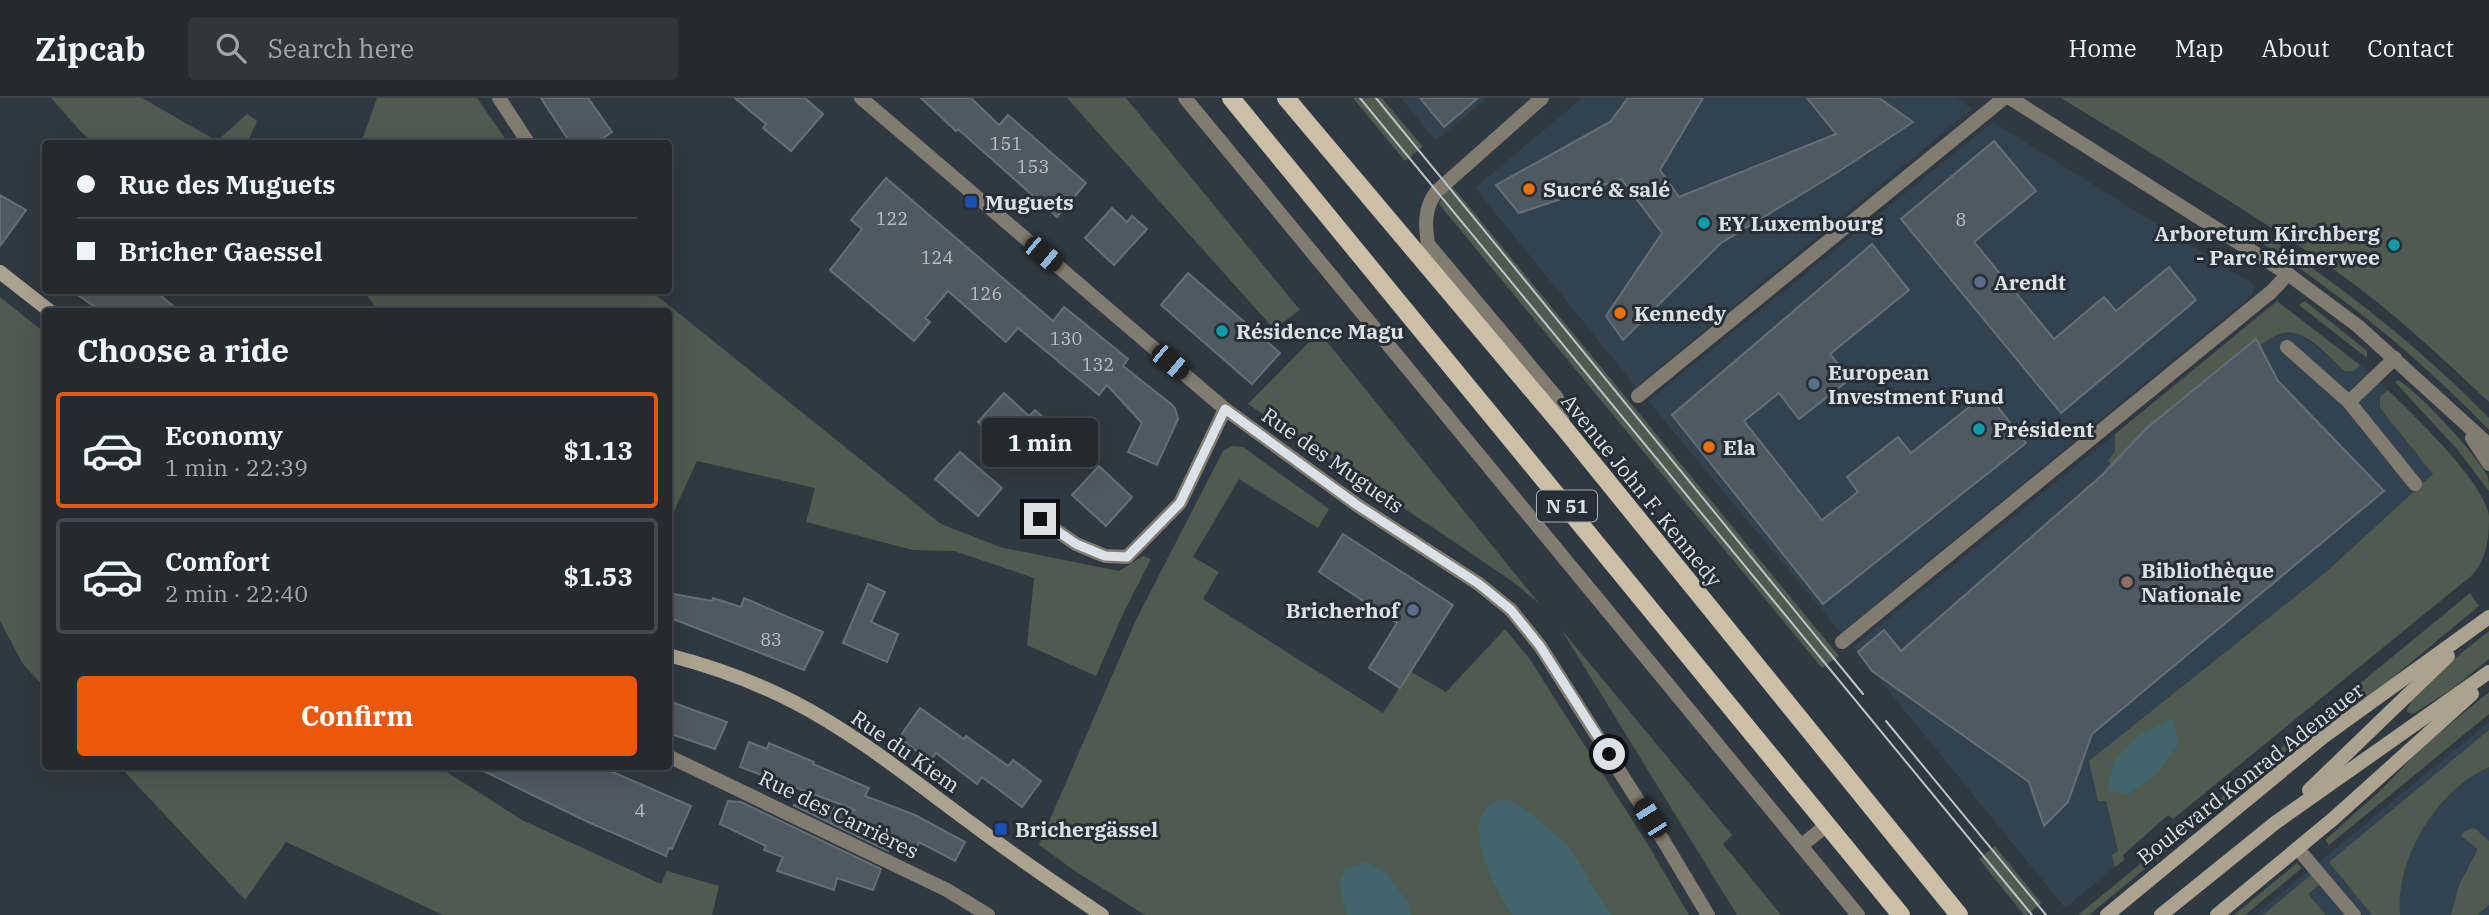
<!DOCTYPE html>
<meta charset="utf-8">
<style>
:root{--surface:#232b31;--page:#2f373d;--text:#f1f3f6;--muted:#a3a7ab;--line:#40474d;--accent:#ea580c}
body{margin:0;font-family:"IBM Plex Serif",serif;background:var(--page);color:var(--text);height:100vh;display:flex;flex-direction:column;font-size:26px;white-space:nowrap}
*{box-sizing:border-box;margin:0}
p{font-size:23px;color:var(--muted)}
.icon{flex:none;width:38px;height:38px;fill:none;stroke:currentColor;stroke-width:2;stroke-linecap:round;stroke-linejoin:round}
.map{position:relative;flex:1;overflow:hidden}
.panel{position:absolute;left:42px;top:210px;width:630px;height:462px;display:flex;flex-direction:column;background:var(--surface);border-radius:7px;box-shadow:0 7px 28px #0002,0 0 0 2px var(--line)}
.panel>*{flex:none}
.banner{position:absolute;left:42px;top:42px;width:630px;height:154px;border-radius:7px;box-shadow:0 7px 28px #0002,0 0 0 2px var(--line);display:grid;align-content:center;height:154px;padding:0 35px;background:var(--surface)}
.end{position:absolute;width:32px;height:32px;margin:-16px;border:9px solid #dbe1e7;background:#111;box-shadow:0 0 0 4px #111}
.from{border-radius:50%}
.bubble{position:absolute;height:49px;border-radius:7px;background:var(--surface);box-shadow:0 7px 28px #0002,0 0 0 2px var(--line);font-size:23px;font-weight:800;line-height:49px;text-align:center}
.car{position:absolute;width:21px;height:42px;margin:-21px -10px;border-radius:9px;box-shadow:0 0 5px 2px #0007;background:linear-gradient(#222 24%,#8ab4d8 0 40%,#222 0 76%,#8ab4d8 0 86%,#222 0)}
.banner b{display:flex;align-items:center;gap:24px;height:66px;font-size:26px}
.banner b+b{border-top:2px solid var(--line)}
.banner i{width:18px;height:18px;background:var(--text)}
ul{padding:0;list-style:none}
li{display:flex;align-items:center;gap:21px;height:116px;margin:0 14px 10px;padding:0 21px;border:4px solid var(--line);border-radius:7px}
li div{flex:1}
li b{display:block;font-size:26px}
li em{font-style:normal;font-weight:800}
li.selected{border-color:var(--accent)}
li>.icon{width:63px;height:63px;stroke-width:1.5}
h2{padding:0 35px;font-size:32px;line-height:84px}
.primary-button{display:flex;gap:14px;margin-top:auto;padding:14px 35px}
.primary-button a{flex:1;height:80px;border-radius:7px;background:var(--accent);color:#fff;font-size:28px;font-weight:800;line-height:80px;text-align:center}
header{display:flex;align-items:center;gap:42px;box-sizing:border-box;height:98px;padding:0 35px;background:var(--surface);border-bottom:2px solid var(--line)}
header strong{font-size:33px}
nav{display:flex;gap:38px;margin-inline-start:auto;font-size:24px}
.search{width:490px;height:63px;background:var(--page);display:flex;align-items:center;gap:18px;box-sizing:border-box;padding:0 24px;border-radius:7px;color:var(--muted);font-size:26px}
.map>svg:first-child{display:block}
.built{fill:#33424f}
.green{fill:#4f5b4e}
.water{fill:#41656a}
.building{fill:#4f5962;stroke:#646f78;stroke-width:2}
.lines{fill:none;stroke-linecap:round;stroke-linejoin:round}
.lane{stroke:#827c70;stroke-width:14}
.street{stroke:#827c70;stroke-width:14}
.secondary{stroke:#aba28f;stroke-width:14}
.primary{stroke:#cbbfa7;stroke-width:18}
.tram{stroke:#bdc3ca;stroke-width:2}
.route{stroke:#dbe1e7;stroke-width:9}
.food-dot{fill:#e8710a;stroke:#262f37;stroke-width:2.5}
.transit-dot{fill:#1a4fb4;stroke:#262f37;stroke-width:2.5}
.culture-dot{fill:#0f9aa8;stroke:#262f37;stroke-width:2.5}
.service-dot{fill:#5c6f8a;stroke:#262f37;stroke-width:2.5}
.education-dot{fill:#8d6e63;stroke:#262f37;stroke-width:2.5}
.labels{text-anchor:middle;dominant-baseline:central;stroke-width:6;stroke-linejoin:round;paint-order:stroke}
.number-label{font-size:18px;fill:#b8bfc6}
.shield{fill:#262f37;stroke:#a5acb2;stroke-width:2}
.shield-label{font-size:19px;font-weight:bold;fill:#dbe1e7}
.poi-label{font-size:21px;font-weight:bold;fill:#dbe1e7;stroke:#262f37;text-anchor:start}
.street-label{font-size:21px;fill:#dbe1e7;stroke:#262f37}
</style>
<header>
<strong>Zipcab</strong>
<div class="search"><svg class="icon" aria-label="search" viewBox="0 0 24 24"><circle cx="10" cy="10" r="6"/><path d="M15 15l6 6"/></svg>Search here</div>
<nav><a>Home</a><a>Map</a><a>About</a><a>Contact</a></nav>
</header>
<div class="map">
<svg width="2489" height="817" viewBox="0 0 2489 817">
<rect width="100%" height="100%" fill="#2f3941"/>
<g class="built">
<path d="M1401 0H1487L1436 43Z"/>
<path d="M1582 0H1957L1972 11 1636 289 1475 90Z"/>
<path d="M1993 24 2256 188 2250 199 1841 535 1648 303Z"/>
<path d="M2291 234 2303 237 2345 273H2354L2360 267 2388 292 2380 299V310L2434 376 2326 474 2106 702 2118 753 2113 757 2115 769 2065 810 1853 549 2115 336V353L2256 241 2260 248 2281 235Z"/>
<path d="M2489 624V817H2255L2313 769Z"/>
</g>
<g class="green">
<path d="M51 0H142L217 43 247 16 257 23 247 45H96L83 36Z"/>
<path d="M377 0H477L508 45H361Z"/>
<path d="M1067 0H1126L1300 212 1274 231Z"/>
<path d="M1353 0H1382L1423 49 1405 63Z"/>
<path d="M2061 0H2489V304C2440 258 2390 211 2336 173 2247 111 2153 57 2061 0Z"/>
<path d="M1452 88 1839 558 1822 570 1439 106 1444 96Z"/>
<path d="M2258 132C2341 188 2419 248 2489 320V332C2420 260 2343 198 2259 143Z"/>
<path d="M364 193H651L941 426 1000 449 1119 473 1143 458 1151 461 1123 516 1096 578 1027 547 1034 480 954 453 913 452 806 424 815 390 697 363 669 424 668 214 378 213Z"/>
<path d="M0 199 45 235V590L23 566 0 523Z"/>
<path d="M2277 203 2360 267 2354 273H2345C2328 259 2303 226 2279 236 2272 239 2266 244 2259 248L2255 241 2148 329 2112 367 2108 363 2115 353V336Z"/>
<path d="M2305 203 2367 253V260L2299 207Z"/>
<path d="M1319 234 1529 493 1540 506 1513 484 1459 447 1248 306Z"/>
<path d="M2398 282C2421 296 2473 353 2487 377 2489 382 2489 387 2489 393L2457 351 2395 284Z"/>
<path d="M2388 292C2414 318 2484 383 2489 418 2489 442 2487 461 2471 478L2173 721 2168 717 2123 757 2124 762 2115 769 2112 757 2118 753 2106 703H2098L2089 663 2326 474 2433 376 2380 310V299Z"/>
<path d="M1232 348 1243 349 1329 411 1318 430 1239 381 1193 459 1219 474 1203 501 1383 615 1410 573 1446 594 1505 531 1529 560 1650 750 1689 817H1145L1075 773 1039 747 1136 522 1223 353Z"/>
<path d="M2470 495 2479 508 2368 600 2297 645 2089 817H2078Z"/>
<path d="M1561 531 1732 737 1723 746 1781 817H1737Z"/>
<path d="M2489 533V561L2452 591 2413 616 2407 614C2408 595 2472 547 2489 533Z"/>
<path d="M2489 594V616L2329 747 2325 742 2381 692 2421 650Z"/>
<path d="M2489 632V669C2436 693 2396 759 2400 817H2372L2329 764Z"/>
<path d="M120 669H439L522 722 661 786 667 773 719 788 712 817H443L286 744 245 802Z"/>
<path d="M2474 730 2489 743V807L2477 817H2451L2459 787 2478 751 2461 738 2465 733Z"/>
<path d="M1995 748 2041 805 2027 817H2024L1979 761Z"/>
<path d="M2297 765 2302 770 2245 817H2234Z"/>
<path d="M2311 777 2319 787 2308 796 2326 817H2263Z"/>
</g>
<g class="water">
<path d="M2174 620 2178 647 2157 675 2129 696 2107 693 2114 663 2137 638Z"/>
<path d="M1506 701 1524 710 1568 747 1611 817H1512C1497 794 1460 728 1491 706 1494 703 1502 702 1506 701Z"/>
<path d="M1367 764 1387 775 1409 807 1411 817H1347L1339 786 1345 770Z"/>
</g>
<g class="building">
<path d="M541 0H588L612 34 595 46H571Z"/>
<path d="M735 0H805L823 16 791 53 763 30 766 26Z"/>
<path d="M921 0H971L999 27 1008 17 1086 85 1057 119 958 31 956 33Z"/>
<path d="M1420 0H1478L1444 29Z"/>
<path d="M1628 0H1703L1660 72 1679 99 1836 36 1807 0H1879L1913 24 1838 74 1721 145 1623 242 1606 218 1662 135 1621 81 1519 115 1496 87 1610 24Z"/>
<path d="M1994 43 2036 93 1974 144 2054 241 2104 199 2116 213 2169 169 2196 202 2061 315 1901 121Z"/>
<path d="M886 80 1053 223 1064 209 1128 261 1123 268 1171 306 1175 310 1178 321 1157 367 1128 354 1142 325 1107 287 1099 297 1018 230 1006 244 948 193 925 220 930 224 914 243 830 172 862 131 851 122Z"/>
<path d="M0 97 26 112 0 148Z"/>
<path d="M1112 110 1127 124 1132 118 1147 131 1114 167 1085 140Z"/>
<path d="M1872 146 1909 192 1830 256 1850 281 1799 321 1779 295 1744 323 1822 422 1858 394 1847 379 1898 339 1911 355 1987 295 2026 345 1823 506 1672 317Z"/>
<path d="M1188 175 1280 255 1252 286 1161 207Z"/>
<path d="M71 192H154L180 214H102Z"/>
<path d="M2256 241 2278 283 2384 393 2092 636 2068 704 2044 728 2029 684 1872 573 1858 554 1884 532 1901 553 2101 378 2148 329Z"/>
<path d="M1004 295 1029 318 1035 312 1052 327 1021 362 978 324Z"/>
<path d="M960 354 1002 390 978 418 935 381Z"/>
<path d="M1099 368 1132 399 1106 428 1072 397Z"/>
<path d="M1343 436 1453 507 1400 590 1369 570 1397 525 1319 474Z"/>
<path d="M868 486 885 494 871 524 898 536 887 564 843 545Z"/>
<path d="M668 495 712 503 713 500 741 509 744 500 823 534 804 572 668 519Z"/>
<path d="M674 605 727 624 715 651 668 635V620Z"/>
<path d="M920 610 964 641 966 638 1008 668 1013 662 1041 683 1022 709 982 679 977 686 936 655 930 663 899 640Z"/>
<path d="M749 644 767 651 769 645 814 664 813 666 869 690 865 698 915 717 965 744 955 763 919 744 916 753 892 743 888 753 793 707 856 712 740 669Z"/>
<path d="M473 668H599L691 708 672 751 669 750 666 758 586 723Z"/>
<path d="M728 703 741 704 881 771 873 792 837 780 834 792 777 773 783 759 764 752 766 748 720 726Z"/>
</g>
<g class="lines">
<g class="lane">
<path d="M2287 249 2349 304 2415 386"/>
<path d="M1638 298 2004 0"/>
<path d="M2349 304 2395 260"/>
<path d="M1842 544 2271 194 2288 176"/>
<path d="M1801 748 1828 726"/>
<path d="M2298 751 2354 817"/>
</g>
<g class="street">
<path d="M499 0 529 46"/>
<path d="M861 0 1225 311 1357 407 1479 486 1511 512 1540 548 1663 742 1708 817"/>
<path d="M1185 0 1858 817"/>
<path d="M1542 0 1437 93C1424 109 1425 128 1428 146L1557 300 1564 330"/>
<path d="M2010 0 2288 176 2358 228 2489 347"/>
<path d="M2472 340 2489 366"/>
<path d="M1040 421 1076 446 1105 458 1127 459 1180 405 1225 311"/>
<path d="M668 658 947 792 988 817"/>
</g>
<g class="secondary">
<path d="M0 174 51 214"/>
<path d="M668 557C711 568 755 584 794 604 858 637 916 685 975 728 1016 759 1059 788 1102 817"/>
<path d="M2309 692 2448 558"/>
<path d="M2107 817 2323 639 2489 519"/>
<path d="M2161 817 2275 725 2489 574"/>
<path d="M2217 817 2333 721 2472 596"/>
</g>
<g class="primary">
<path d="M1231 0 1901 817"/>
<path d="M1286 0 1565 331 1959 817"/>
</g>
<g class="tram">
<path d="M1360 0 2032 817"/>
<path d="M1376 0 1863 596"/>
<path d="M1886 623 2046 817"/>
</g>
</g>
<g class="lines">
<path class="route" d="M1040 421 1076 446 1105 458 1127 459 1180 405 1225 311 1357 407 1479 486 1511 512 1540 548 1609 656"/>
</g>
<g class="food-dot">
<circle cx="1529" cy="91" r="7"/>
<circle cx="1620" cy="215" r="7"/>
<circle cx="1709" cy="349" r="7"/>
</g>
<g class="transit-dot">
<rect x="964" y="97" width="14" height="14" rx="3.5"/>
<rect x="994" y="724" width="14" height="14" rx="3.5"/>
</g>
<g class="culture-dot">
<circle cx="1704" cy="125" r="7"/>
<circle cx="2394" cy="147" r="7"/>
<circle cx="1222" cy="233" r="7"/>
<circle cx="1979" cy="331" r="7"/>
</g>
<g class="service-dot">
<circle cx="1980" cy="184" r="7"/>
<circle cx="1814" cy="286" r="7"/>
<circle cx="1413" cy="512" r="7"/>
</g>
<circle class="education-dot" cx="2127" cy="484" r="7"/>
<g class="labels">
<g class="number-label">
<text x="1006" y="45">151</text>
<text x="1033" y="68">153</text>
<text x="892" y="120">122</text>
<text x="1961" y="121">8</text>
<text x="937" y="159">124</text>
<text x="986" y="195">126</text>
<text x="1066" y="240">130</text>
<text x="1098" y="266">132</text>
<text x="771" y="541">83</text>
<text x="640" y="712">4</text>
</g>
<rect class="shield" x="1537" y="392.5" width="60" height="31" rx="5"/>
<g class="shield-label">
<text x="1567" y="408">N 51</text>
</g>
<g class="poi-label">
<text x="1543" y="91">Sucré &amp; salé</text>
<text x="985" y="104">Muguets</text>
<text x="1718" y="125">EY Luxembourg</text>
<text x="2380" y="135" text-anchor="end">Arboretum Kirchberg<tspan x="2380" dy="24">- Parc Réimerwee</tspan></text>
<text x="1994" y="184">Arendt</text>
<text x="1634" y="215">Kennedy</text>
<text x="1236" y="233">Résidence Magu</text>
<text x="1828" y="274">European<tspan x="1828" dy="24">Investment Fund</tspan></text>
<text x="1993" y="331">Président</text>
<text x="1723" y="349">Ela</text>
<text x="2141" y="472">Bibliothèque<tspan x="2141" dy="24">Nationale</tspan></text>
<text x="1399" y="512" text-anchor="end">Bricherhof</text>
<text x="1015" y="731">Brichergässel</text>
</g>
<g class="street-label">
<text transform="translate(1333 362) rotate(35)">Rue des Muguets</text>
<text transform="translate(1642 392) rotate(51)">Avenue John F. Kennedy</text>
<text transform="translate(906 653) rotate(35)">Rue du Kiem</text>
<text transform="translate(2250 675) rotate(-38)">Boulevard Konrad Adenauer</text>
<text transform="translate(839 716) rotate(26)">Rue des Carrières</text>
</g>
</g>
</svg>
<i class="end from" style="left:1609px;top:656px"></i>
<i class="end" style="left:1040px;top:421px"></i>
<div class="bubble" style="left:982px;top:320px;width:116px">1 min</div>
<i class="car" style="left:1043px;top:156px;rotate:130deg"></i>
<i class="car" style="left:1170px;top:264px;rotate:130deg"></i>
<i class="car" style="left:1650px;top:720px;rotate:328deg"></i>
<div class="banner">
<b><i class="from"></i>Rue des Muguets</b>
<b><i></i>Bricher Gaessel</b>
</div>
<section class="panel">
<h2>Choose a ride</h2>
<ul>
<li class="selected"><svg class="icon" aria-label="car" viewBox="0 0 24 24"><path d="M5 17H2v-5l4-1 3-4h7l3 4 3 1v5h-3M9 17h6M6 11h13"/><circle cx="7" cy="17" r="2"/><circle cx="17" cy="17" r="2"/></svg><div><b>Economy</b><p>1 min · 22:39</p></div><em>$1.13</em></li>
<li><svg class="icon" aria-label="car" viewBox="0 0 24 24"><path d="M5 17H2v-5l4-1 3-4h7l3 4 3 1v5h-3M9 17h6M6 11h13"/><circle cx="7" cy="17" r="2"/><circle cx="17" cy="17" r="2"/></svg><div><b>Comfort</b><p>2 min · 22:40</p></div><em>$1.53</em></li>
</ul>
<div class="primary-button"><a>Confirm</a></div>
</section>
</div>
